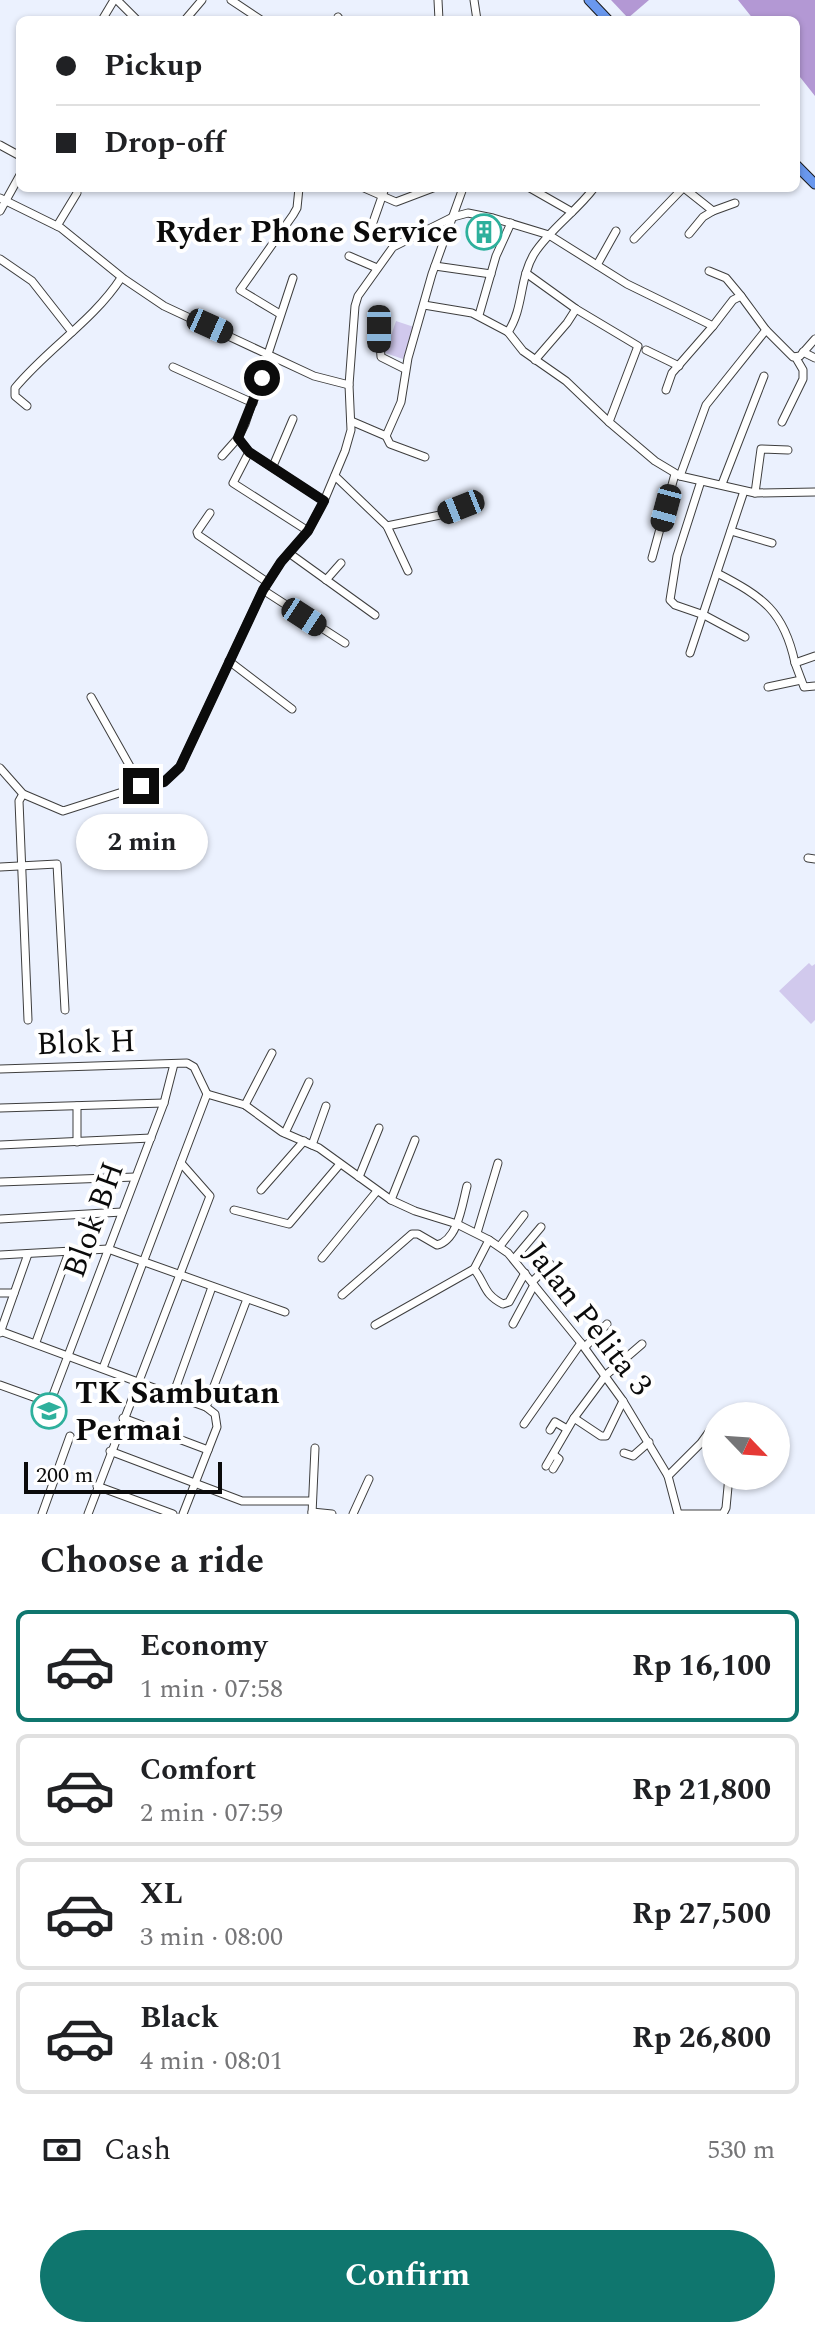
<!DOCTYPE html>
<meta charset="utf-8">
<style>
:root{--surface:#fff;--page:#f2f2f2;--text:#202124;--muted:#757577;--line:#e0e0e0;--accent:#0f766e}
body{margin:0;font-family:Spectral,serif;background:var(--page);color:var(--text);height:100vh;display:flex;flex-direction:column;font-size:30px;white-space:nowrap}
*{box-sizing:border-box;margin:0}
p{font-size:26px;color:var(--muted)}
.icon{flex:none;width:44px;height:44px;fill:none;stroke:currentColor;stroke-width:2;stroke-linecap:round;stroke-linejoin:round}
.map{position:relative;height:1514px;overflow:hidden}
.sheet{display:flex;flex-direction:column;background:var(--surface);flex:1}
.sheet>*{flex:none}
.banner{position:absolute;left:16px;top:16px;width:784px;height:176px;border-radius:12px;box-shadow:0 2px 6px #0004;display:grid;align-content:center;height:176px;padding:0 40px;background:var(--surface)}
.needle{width:52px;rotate:115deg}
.tools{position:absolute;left:702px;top:1402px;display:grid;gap:16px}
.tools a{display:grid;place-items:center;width:88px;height:88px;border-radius:50%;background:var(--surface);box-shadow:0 2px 6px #0004;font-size:40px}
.scale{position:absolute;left:24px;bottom:20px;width:198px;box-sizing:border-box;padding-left:8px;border:4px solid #0b0b0b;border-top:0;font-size:22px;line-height:28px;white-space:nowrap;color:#0b0b0b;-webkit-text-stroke:6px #fff;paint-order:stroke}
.end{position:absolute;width:36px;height:36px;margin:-18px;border:10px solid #0b0b0b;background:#fff;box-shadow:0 0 0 4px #fff}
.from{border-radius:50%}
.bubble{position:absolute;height:56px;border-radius:28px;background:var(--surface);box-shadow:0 2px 6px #0004;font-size:26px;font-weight:700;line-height:56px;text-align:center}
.car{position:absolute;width:24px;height:48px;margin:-24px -12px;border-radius:10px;box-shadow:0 0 6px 2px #0007;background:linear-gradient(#222 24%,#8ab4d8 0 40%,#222 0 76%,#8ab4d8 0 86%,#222 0)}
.banner b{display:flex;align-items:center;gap:28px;height:76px;font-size:30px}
.banner b+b{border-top:2px solid var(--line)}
.banner i{width:20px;height:20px;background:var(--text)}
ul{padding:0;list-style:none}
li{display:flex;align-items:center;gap:24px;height:112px;margin:0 16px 12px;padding:0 24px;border:4px solid var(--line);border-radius:12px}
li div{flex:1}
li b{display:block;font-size:30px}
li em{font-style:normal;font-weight:700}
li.selected{border-color:var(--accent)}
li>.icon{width:72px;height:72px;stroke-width:1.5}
h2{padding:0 40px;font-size:36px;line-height:96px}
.pay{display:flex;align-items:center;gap:20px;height:88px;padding:0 40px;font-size:30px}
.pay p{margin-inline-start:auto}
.primary-button{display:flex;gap:16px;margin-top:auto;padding:16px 40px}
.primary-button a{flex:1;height:92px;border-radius:48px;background:var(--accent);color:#fff;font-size:32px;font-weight:700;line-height:92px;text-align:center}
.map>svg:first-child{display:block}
.forest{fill:#b398d4}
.pitch{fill:#d1c9ed}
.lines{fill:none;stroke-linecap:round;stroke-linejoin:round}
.minor-casing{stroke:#3e3e3e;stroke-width:9}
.major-casing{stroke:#1c1c1c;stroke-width:11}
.minor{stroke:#fff;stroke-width:7}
.major{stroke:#6a98ee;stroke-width:9}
.route{stroke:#0b0b0b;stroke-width:10}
.labels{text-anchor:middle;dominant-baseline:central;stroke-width:8;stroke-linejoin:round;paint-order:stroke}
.poi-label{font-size:32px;font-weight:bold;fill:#0b0b0b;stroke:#fff;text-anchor:end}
.street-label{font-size:32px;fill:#0b0b0b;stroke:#fff}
</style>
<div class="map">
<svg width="815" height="1514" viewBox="0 0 815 1514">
<rect width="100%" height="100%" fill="#ebf1fe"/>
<g class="forest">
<path d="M611 0H649L628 18Z"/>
<path d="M738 0H815V96L796 72V20H754Z"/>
</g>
<g class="pitch">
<path d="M396 321 414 327 403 359 385 353Z"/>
<path d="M809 963 812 966 815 964V1020L811 1024 779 991Z"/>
</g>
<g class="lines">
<defs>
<g id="minor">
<path d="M117 0 137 20"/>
<path d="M231 0 261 20"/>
<path d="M438 0 439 20"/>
<path d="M474 0 477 20"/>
<path d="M338 17 340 20"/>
<path d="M102 20 114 0"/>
<path d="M185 20 202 0"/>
<path d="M0 145 20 156"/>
<path d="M364 188 396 202 433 188"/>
<path d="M530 188 572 212"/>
<path d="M684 188 713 211 703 217 689 234"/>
<path d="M0 198 61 228 124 279 164 306 314 376 349 385"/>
<path d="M0 211 20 175"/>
<path d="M713 211 735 203"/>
<path d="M57 226 77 193"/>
<path d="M371 228 385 188"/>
<path d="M634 239 683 188"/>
<path d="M349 256 377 268"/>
<path d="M0 259 32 281 72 332"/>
<path d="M597 265 616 231"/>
<path d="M435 266 491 274"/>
<path d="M709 271 726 278 741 296"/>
<path d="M526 273 576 309 638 346 609 422 655 461 680 476 755 493 815 492"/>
<path d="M424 305 472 313 508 332 523 351 566 381 609 422"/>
<path d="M280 314 240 290 293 215 297 208 299 188"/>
<path d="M479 315 496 256 511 223"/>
<path d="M379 329 381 357 405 369"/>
<path d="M508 332C524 308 519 279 534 254 550 229 576 212 594 188"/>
<path d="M646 350 679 366"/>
<path d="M803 352 815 358"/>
<path d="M535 360 567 323 576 309"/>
<path d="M173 367 253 403"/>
<path d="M666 390 672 373 713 326"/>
<path d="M27 406 15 396V388C48 348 93 321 121 278"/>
<path d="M351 421 386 436 390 444 425 457"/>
<path d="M782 422 803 379V370L796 358"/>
<path d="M386 436 401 402 408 358 432 274 463 188"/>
<path d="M238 438 249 452 324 501"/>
<path d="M249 452 233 483 308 531"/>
<path d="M222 456 238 438 245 424 293 278"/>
<path d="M273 466 293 419"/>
<path d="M335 476 387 526 408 571"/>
<path d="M680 476 706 405 766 330"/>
<path d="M701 481 677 556 670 600 675 605 704 615 745 637"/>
<path d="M722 484 764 376"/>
<path d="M755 493 761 449 788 450"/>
<path d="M210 513 197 532 198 535 267 582"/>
<path d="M387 526 445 514 479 498"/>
<path d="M731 531 772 543"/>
<path d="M289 553 375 615"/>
<path d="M652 558 675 474"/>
<path d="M717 573C763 597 784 611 795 663L815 656"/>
<path d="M326 580 341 563"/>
<path d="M263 590 345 643"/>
<path d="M690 653 744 491"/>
<path d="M229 661 292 709"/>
<path d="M795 663 804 687 815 686"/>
<path d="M768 687 801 680"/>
<path d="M91 697 141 786"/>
<path d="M0 768 23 794 63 811 141 786 164 782 180 767 263 590 281 562 308 531 324 501 345 451 351 430 349 385 355 306 358 296 393 247 453 217 468 213 493 218 549 235 627 284 713 326 733 300 741 296 766 330 793 357 800 356 815 339"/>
<path d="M23 794 19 801 28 1020"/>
<path d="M808 858 815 859"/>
<path d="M0 867 57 864 65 1010"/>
<path d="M0 1069 187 1063 194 1067 207 1094"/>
<path d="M207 1094 245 1105 282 1132 319 1148 391 1200 415 1211 457 1224 489 1240 508 1253 581 1343 623 1401 668 1476 678 1514"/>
<path d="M245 1105 272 1053"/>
<path d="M77 1106V1142"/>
<path d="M0 1108 164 1103"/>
<path d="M285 1133 309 1082"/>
<path d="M0 1145 151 1138"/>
<path d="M312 1145 326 1106"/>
<path d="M359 1177 379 1128"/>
<path d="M0 1182 135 1177"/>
<path d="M261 1190 304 1141"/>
<path d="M391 1200 415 1140"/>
<path d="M234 1210 289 1224 340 1164"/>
<path d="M0 1219 122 1212"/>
<path d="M477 1233 498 1163"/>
<path d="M500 1246 524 1215"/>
<path d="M0 1255 108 1249 285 1312"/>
<path d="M322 1258 377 1191"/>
<path d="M514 1259 541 1227"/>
<path d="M474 1269C486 1284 483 1294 503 1304L509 1302 525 1273"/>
<path d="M532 1282 550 1264"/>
<path d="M0 1293H14"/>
<path d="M342 1295 412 1234H418L437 1245C458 1240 462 1205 467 1186"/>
<path d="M513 1324 534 1285"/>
<path d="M375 1325 474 1269 489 1240"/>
<path d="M0 1331 173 1395 206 1407 215 1414 217 1427 183 1514"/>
<path d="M0 1333 28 1254"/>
<path d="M36 1342 69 1252"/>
<path d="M585 1347 607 1324"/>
<path d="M103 1368 207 1094"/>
<path d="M0 1385 50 1403 164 1103 174 1064"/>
<path d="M173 1395 212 1287"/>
<path d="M206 1407 247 1299"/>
<path d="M123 1418 208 1450"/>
<path d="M574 1418 601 1436H606L623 1401"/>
<path d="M524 1424 581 1343"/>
<path d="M550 1430 555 1422 567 1429"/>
<path d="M110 1451 242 1501H311"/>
<path d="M624 1453 633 1456 649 1442"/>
<path d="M546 1466 574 1418 606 1375 642 1344"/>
<path d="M553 1469 559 1459 554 1455"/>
<path d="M668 1476 701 1443 714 1425"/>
<path d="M97 1486 173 1514"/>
<path d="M312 1512 332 1514"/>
<path d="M42 1514 70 1436"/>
<path d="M88 1514 210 1196 181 1163"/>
<path d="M312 1514 315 1448"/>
<path d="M353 1514 369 1479"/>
<path d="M680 1514H723L726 1508 729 1476"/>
</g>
<g id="major">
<path d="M589 0 608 20"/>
<path d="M796 165 815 184"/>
</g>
</defs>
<use href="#minor" class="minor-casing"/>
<use href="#major" class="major-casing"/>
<use href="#minor" class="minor"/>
<use href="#major" class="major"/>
</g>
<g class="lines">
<path class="route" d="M141 786 164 782 180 767 263 590 281 562 308 531 324 501 249 452 238 438 262 378"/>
</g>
<defs>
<symbol id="building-ring" viewBox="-11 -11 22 22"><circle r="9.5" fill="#fff" stroke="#2eb09c" stroke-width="1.5"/><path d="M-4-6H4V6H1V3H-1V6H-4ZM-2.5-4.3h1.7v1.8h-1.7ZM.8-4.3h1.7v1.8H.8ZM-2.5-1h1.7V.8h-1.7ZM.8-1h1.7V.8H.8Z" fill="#2eb09c"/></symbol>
<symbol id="school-ring" viewBox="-11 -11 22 22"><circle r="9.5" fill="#fff" stroke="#2eb09c" stroke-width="1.5"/><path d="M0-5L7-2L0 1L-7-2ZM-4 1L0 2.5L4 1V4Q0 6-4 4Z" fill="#2eb09c"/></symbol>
</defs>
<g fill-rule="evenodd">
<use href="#building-ring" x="464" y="212" width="40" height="40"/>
<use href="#school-ring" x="29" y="1391" width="40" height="40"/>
</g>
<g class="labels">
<g class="poi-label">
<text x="458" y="232">Ryder Phone Service</text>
<text x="75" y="1393" text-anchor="start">TK Sambutan<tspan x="75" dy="37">Permai</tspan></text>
</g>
<g class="street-label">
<text transform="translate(86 1043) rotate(-2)">Blok H</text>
<text transform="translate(94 1220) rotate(-70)">Blok BH</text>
<text transform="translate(588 1319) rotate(52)">Jalan Pelita 3</text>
</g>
</g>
</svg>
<div class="tools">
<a><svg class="needle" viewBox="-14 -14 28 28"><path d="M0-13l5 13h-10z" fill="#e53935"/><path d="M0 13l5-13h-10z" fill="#757577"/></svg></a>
</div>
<div class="scale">200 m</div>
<i class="end from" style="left:262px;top:378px"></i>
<i class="end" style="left:141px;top:786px"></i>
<div class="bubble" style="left:76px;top:814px;width:132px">2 min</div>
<i class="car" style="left:210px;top:326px;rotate:114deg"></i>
<i class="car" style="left:379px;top:329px;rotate:180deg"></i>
<i class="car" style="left:461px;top:507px;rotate:248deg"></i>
<i class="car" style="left:666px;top:508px;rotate:195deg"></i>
<i class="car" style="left:304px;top:617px;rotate:123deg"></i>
<div class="banner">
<b><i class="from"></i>Pickup</b>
<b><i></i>Drop-off</b>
</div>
</div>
<section class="sheet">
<h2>Choose a ride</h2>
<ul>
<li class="selected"><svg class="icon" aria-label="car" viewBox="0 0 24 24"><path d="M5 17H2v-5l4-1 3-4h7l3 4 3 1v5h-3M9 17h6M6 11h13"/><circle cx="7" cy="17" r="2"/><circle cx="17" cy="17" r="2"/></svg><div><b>Economy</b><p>1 min · 07:58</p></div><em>Rp 16,100</em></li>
<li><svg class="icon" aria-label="car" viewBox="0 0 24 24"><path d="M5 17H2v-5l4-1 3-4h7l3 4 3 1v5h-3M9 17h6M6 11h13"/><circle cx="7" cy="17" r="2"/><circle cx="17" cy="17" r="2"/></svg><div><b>Comfort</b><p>2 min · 07:59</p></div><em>Rp 21,800</em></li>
<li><svg class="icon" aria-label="car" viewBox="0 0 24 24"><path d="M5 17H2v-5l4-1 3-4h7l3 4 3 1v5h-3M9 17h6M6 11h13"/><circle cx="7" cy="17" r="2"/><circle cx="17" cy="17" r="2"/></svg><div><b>XL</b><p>3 min · 08:00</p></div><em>Rp 27,500</em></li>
<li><svg class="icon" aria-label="car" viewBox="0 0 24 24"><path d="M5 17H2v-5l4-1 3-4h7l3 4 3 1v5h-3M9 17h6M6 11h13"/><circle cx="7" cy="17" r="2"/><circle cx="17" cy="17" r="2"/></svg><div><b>Black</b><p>4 min · 08:01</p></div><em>Rp 26,800</em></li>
</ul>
<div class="pay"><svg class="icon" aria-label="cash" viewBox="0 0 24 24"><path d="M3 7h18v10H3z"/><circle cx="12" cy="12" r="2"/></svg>Cash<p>530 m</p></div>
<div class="primary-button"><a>Confirm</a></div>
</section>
